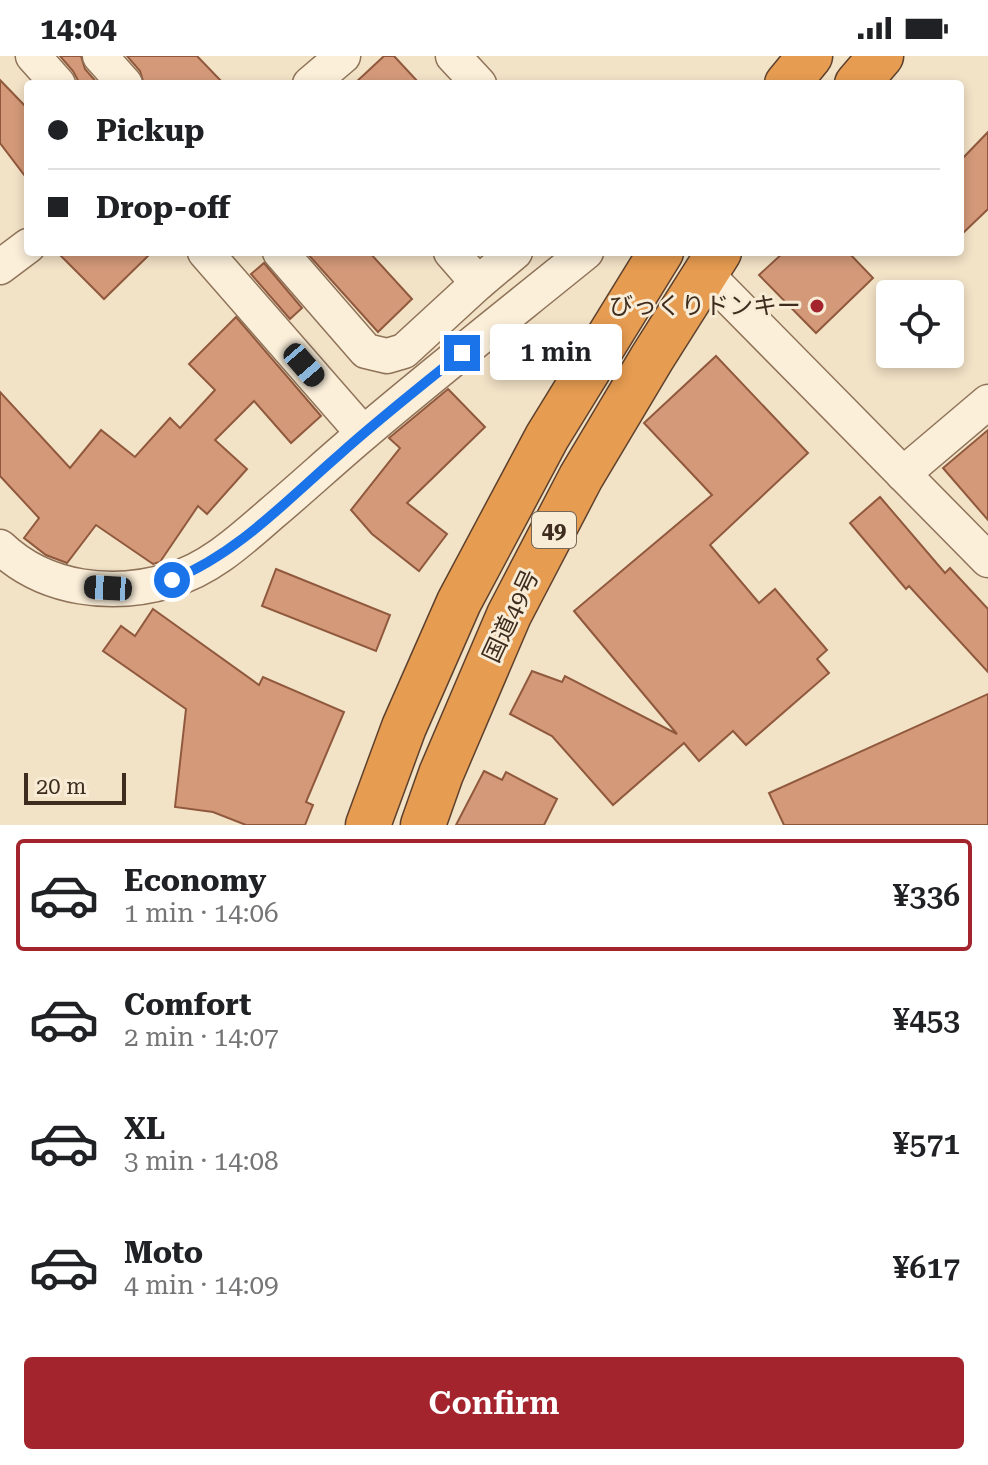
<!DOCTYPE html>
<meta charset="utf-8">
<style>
:root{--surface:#fff;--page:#f2f2f2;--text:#202124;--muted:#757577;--line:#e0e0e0;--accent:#a3242d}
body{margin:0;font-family:"Roboto Serif","Noto Sans JP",serif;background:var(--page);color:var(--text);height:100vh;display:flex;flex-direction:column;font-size:30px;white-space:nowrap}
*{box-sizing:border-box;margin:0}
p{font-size:26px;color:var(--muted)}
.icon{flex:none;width:44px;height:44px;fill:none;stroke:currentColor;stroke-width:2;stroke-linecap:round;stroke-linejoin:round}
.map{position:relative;height:769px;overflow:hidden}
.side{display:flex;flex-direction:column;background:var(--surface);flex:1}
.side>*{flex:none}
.banner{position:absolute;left:24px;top:24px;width:940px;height:176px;border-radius:8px;box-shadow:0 4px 12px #0003;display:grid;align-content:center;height:176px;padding:0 24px;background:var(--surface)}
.buttons{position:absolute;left:876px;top:224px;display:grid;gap:16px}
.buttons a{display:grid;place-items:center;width:88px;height:88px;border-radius:8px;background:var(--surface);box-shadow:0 4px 12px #0003;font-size:40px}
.scale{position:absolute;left:24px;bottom:20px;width:102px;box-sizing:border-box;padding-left:8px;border:4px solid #3e2c1e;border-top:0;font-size:22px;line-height:28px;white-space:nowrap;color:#3e2c1e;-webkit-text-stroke:6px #f8ecd6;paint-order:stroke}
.end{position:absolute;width:36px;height:36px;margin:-18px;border:10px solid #1a73e8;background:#fff;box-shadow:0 0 0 4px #fff}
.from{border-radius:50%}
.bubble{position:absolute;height:56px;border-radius:8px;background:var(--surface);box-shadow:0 4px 12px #0003;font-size:26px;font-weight:600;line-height:56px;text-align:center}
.car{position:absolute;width:24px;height:48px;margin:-24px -12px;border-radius:10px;box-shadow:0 0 6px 2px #0007;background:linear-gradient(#222 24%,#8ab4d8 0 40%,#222 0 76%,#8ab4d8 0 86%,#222 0)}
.banner b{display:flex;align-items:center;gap:28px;height:76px;font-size:30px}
.banner b+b{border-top:2px solid var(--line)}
.banner i{width:20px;height:20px;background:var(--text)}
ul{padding:14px 0 0;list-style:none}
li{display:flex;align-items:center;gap:24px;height:112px;margin:0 16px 12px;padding:0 8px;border:4px solid transparent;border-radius:8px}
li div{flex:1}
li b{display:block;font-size:30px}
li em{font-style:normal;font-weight:600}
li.active{border-color:var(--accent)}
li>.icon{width:72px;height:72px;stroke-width:1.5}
.primary-button{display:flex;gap:16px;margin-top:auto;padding:16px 24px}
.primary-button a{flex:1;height:92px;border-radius:8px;background:var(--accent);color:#fff;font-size:32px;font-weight:600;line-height:92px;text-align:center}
.status{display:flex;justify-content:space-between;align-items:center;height:56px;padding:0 40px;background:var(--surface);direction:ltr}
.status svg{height:22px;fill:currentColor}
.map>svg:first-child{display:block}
.building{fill:#d39979;stroke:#90593d;stroke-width:2}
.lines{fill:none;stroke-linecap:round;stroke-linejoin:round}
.minor-casing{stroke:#8f7359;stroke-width:37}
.highway-casing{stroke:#5d412e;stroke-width:47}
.minor{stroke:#fbefda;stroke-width:34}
.highway{stroke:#e69c51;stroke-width:44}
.route{stroke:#1a73e8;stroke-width:10}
.poi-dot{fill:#a3242d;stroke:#f8ecd6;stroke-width:3}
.labels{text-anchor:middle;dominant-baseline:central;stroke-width:6;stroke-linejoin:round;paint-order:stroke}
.shield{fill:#f8ecd6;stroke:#766655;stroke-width:2}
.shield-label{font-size:22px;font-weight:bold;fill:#3e2c1e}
.poi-label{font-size:24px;fill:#3e2c1e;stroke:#f8ecd6;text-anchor:end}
.street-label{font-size:24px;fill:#3e2c1e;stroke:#f8ecd6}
</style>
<div class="status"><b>14:04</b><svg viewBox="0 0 49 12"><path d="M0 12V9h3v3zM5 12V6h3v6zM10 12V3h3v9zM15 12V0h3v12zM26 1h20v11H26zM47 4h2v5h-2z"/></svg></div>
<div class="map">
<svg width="988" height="769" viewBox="0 0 988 769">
<rect width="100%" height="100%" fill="#f2e2c6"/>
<g class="building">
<path d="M60 0H81L85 13 98 28H80L73 15Z"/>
<path d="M127 0H197L224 28H144L140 15Z"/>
<path d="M384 0H394L420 28H354Z"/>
<path d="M0 24 28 53V124L0 87Z"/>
<path d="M988 76V153L960 180V105Z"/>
<path d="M57 196H152L104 243Z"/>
<path d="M306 196H369L412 243 378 276Z"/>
<path d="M784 196H848L873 222 816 277 759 219Z"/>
<path d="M264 207 302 252 290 263 251 218Z"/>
<path d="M236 261 321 360 291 387 254 345 215 384 247 413 207 458 198 450 160 506 153 508 96 469 67 507 46 499 24 482 39 462 0 420V336L70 412 101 374 135 401 170 362 180 372 215 334 189 308Z"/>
<path d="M716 300 808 397 710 489 759 547 775 533 827 594 817 603 829 617 746 689 733 675 699 705 684 687 613 749 552 680 510 658 532 615 562 626 565 620 677 678 574 555 712 439 644 367Z"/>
<path d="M448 333 485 371 407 447 447 478 419 515 372 478 351 454 400 392 389 382Z"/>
<path d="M988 374V464L943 412Z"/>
<path d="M880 441 945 517 950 512 988 553V616L909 530 906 533 850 467Z"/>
<path d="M276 513 390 559 376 595 262 550Z"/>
<path d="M153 553 259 629 263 621 344 656 306 746 313 749 305 769H246L213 756 175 751 186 653 103 595 121 570 135 580Z"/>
<path d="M988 638V769H784L769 737Z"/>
<path d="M484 715 502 724 506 716 557 743 544 769H456Z"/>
</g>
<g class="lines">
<defs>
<g id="minor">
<path d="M33 0 58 28"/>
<path d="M100 0 125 28"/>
<path d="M453 0 479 28"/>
<path d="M310 28 343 0"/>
<path d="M205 196 363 377"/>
<path d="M280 196 366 295 387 300 404 295 478 227 515 196"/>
<path d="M451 196 478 227"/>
<path d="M0 211 28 190"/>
<path d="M706 218 988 504"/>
<path d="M903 418 988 346"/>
<path d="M0 491C45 534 113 542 171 524 210 513 242 483 272 457 303 431 333 403 364 377 437 315 512 256 586 196"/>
</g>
<g id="highway">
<path d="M787 28 810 0"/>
<path d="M857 28 881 0"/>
<path d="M368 769 404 671 459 546 547 381 661 196"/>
<path d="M423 769 441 718 509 559 581 421 652 302 719 196"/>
</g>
</defs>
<use href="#minor" class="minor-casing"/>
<use href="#highway" class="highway-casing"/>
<use href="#minor" class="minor"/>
<use href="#highway" class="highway"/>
</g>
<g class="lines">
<path class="route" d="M172 524C237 498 287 444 339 399 379 363 421 330 462 297"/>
</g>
<circle class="poi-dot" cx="817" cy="250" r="8"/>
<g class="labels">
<rect class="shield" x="532" y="456" width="44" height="36" rx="6"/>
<g class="shield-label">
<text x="554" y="474">49</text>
</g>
<g class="poi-label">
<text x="801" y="250">びっくりドンキー</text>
</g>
<g class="street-label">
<text transform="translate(511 560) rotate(-65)">国道49号</text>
</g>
</g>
</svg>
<div class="buttons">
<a><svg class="icon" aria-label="locate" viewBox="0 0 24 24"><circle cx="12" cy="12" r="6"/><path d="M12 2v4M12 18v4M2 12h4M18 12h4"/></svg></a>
</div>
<div class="scale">20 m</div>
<i class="end from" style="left:172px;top:524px"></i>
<i class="end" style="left:462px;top:297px"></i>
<div class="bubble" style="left:490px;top:268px;width:132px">1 min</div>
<i class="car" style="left:304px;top:309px;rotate:139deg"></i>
<i class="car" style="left:108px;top:532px;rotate:273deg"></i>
<div class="banner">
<b><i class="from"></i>Pickup</b>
<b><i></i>Drop-off</b>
</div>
</div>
<section class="side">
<ul>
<li class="active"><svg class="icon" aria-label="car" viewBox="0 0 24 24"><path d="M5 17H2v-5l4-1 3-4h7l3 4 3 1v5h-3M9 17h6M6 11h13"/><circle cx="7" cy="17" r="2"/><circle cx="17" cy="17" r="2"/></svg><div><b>Economy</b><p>1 min · 14:06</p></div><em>¥336</em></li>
<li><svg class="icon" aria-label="car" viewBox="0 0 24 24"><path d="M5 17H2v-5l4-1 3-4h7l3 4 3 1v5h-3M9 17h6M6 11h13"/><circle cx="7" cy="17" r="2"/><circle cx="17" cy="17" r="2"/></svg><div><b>Comfort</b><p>2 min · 14:07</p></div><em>¥453</em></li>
<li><svg class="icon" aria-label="car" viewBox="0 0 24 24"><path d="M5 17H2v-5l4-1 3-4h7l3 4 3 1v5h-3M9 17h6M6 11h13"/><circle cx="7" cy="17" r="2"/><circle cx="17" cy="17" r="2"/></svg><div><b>XL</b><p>3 min · 14:08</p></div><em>¥571</em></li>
<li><svg class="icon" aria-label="car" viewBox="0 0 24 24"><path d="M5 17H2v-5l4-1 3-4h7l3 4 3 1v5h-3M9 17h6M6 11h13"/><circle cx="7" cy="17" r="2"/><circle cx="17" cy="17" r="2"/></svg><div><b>Moto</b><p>4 min · 14:09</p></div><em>¥617</em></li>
</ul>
<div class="primary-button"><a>Confirm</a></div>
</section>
